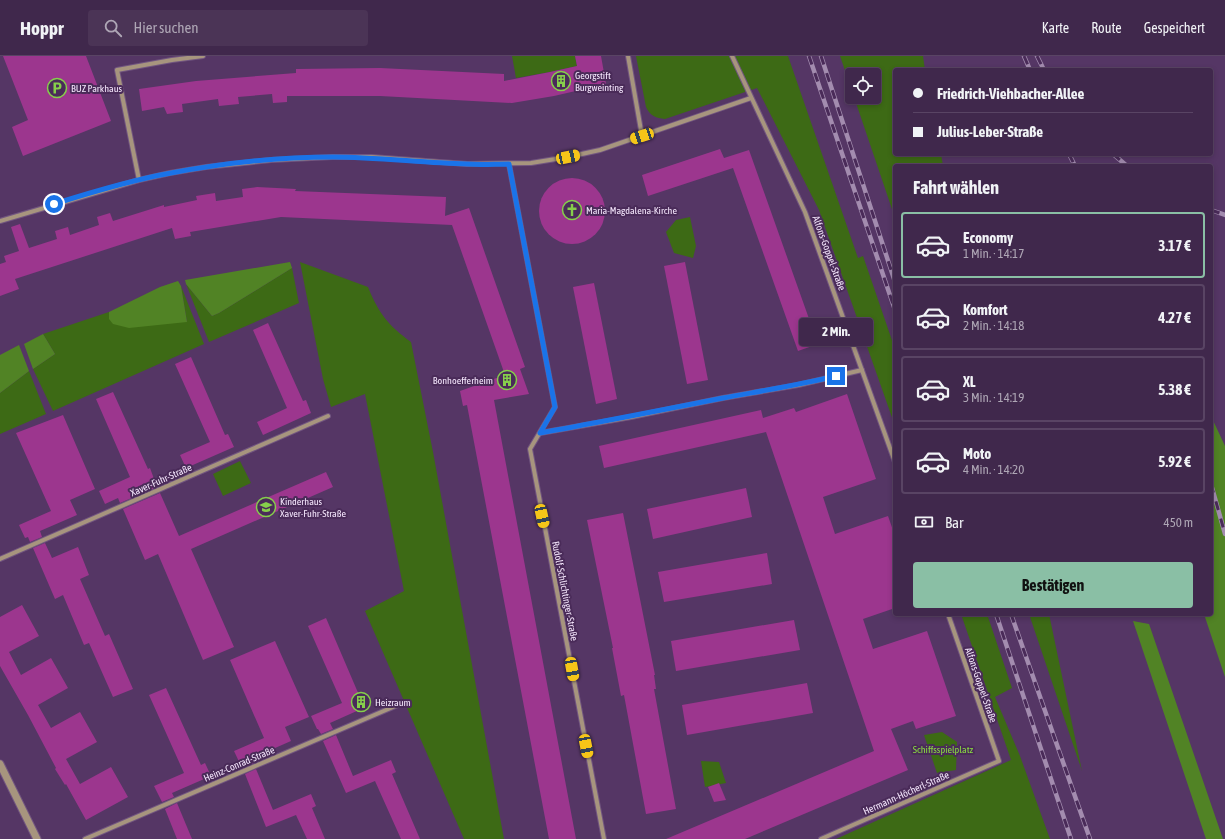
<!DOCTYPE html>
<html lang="de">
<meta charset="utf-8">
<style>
:root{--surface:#40284c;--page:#4b3456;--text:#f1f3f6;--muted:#aea6b5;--line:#594464;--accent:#8abfa5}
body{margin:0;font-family:"Asap Condensed",sans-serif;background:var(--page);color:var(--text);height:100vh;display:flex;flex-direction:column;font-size:15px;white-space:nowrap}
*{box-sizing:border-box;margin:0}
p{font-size:13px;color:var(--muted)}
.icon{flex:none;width:22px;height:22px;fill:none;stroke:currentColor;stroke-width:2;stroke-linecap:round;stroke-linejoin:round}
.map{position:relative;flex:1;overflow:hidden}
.details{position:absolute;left:893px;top:108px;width:320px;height:452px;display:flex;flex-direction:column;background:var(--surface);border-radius:4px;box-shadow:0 2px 6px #0003,0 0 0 1px var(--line)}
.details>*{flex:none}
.banner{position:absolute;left:893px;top:12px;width:320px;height:88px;border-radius:4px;box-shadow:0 2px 6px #0003,0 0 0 1px var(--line);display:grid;align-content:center;height:88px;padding:0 20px;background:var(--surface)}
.tools{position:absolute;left:845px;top:12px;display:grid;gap:8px}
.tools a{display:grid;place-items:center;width:36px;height:36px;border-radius:4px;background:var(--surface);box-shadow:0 2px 6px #0003,0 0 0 1px var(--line);font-size:20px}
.end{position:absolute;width:18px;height:18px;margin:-9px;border:5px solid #1a73e8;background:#fff;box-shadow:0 0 0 2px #fff}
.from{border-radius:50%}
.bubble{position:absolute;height:28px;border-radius:4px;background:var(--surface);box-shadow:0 2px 6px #0003,0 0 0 1px var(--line);font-size:13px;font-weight:700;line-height:28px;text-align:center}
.car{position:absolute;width:12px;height:24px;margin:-12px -6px;border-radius:5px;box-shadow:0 0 3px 1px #0007;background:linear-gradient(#f5c518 24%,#345 0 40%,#f5c518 0 76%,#345 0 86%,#f5c518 0)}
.banner b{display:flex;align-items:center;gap:14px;height:38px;font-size:15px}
.banner b+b{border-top:1px solid var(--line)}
.banner i{width:10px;height:10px;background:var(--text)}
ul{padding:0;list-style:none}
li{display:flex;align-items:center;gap:12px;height:66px;margin:0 8px 6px;padding:0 12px;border:2px solid var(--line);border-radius:4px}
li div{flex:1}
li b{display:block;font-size:15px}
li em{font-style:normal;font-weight:700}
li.active{border-color:var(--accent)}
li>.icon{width:36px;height:36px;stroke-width:1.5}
h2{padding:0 20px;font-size:18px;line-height:48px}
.pay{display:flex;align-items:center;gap:10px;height:44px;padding:0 20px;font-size:15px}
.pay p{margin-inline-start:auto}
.button{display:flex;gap:8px;margin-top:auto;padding:8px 20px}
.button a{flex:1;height:46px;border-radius:4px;background:var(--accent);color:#111;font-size:16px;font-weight:700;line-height:46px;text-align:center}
header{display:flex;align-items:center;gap:24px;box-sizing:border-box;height:56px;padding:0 20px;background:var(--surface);border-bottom:1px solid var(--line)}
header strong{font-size:19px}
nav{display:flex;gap:22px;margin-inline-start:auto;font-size:14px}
.search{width:280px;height:36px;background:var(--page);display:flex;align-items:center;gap:10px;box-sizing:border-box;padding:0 14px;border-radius:4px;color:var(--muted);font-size:15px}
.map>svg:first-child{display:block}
.green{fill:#3d6a15}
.forest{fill:#518325}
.building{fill:#9c368e}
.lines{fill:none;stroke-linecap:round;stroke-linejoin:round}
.minor-casing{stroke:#725680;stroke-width:6}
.tertiary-casing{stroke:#725680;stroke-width:9}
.minor{stroke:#a7957e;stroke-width:4}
.tertiary{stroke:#a7957e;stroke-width:7}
.rail-casing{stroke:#a38caf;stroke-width:4.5}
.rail{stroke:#4a2b59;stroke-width:3;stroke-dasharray:9;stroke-linecap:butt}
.route{stroke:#1a73e8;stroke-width:5}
.labels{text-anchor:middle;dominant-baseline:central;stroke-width:4;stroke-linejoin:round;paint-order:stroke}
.poi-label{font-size:10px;fill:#f5e7fd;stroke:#4a2b59;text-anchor:start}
.street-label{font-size:10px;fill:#f5e7fd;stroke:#4a2b59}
.park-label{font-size:10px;fill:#89db42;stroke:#4a2b59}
</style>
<header>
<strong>Hoppr</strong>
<div class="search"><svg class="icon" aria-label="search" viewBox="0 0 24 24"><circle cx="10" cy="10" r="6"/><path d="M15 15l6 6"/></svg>Hier suchen</div>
<nav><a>Karte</a><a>Route</a><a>Gespeichert</a></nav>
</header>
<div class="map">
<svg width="1225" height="783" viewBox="0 0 1225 783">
<rect width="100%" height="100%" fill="#553665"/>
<g class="green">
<path d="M512 0H575L577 10 550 16 516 22Z"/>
<path d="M636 0H788L858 202 863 200 895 293V370L819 154 757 32 665 63C656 62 650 60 646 51Z"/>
<path d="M840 0H923L925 14H895V98H941L943 110H895V162L854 41H874V19H852V35Z"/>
<path d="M690 161 696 190 693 202 674 197 666 176 676 164Z"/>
<path d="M300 206 368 231C379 258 388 269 411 286L433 396 504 783H464L365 555 404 535 365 338 331 351 323 323Z"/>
<path d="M292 212 299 247 209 286 186 228 212 260 219 257Z"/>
<path d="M181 230 204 288 53 355 33 313 55 298 43 278 109 256V263L187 266Z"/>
<path d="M29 315 46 358 0 378V337Z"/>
<path d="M240 405 251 427 223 440 213 418Z"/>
<path d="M961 558H987L1012 632 995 641 1020 700 1050 783H836L1011 704Z"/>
<path d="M1029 558H1049L1082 715Z"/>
<path d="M942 676 957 686 956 714 937 717 924 679Z"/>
<path d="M701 705 719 706 726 727 705 731Z"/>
</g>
<g class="forest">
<path d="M290 206 292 212 219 257 212 260 186 228 185 224Z"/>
<path d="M178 225 181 230 187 266 129 272 113 268 109 263V256L160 231Z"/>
<path d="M43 278 55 298 33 313 24 288Z"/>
<path d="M19 289 29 315 0 337V299Z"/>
<path d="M1211 360 1225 390V621L1204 558H1211Z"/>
<path d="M1133 565 1149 568 1223 783H1206Z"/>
</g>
<g class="building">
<path d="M3 0H86L111 65 23 100 12 71 28 64Z"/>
<path d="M575 0H601L606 28 554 40 512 47 380 40H287V46L273 47 272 38 238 41 239 48 219 50 218 43 182 48 183 56 167 58 164 51 142 55 139 33 196 25 296 17V13L380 12 504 18V25L550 16 577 10Z"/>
<path d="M720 93 724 102 749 94 818 288 798 295 733 112 648 140 642 119Z"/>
<circle cx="572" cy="155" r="33"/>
<path d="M257 131 296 133 295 135 446 141 445 160 469 152 525 311 520 313 529 338 494 344 576 783H549L467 349 463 350 460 335 505 319 452 169 281 161 190 176 191 180 175 183 172 172 15 223 19 233 0 240V208L6 206 4 200 19 195 11 171 20 168 29 192 57 183 55 175 68 171 70 179 99 169 97 161 110 157 113 165 164 149V151L197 144 196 140 215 137 216 145 243 141 242 133Z"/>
<path d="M685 206 708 324 687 328 664 210Z"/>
<path d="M594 227 617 343 596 348 573 231Z"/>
<path d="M268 267 303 345 306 344 311 357 263 379 257 366 287 352 253 274Z"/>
<path d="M191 301 225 379 228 378 234 391 186 412 180 399 210 386 175 308Z"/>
<path d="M113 336 148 413 150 412 157 431 120 447 118 442 105 448 99 435 130 421 96 343Z"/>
<path d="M847 338 876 423 823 441 835 478 888 460 895 480V552L863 563 873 593 927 575 956 660 916 673 913 665 891 673 908 714 745 783H666L874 695 766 376 604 412 599 390 761 354 763 362 794 352 796 356Z"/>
<path d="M63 359 95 433 70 444 77 459 40 475 42 481 30 486 28 481 25 482 19 469 51 455 16 377Z"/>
<path d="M326 416 333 431 191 493 234 591 203 604 158 498 145 504 123 453 160 437 179 480Z"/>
<path d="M746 432 752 461 653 483 647 453Z"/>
<path d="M623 457 655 619H654L656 633H654L676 753 646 758 624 639 621 640 612 592H613L587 464Z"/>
<path d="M45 487 52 502 78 491 89 519 80 523 105 580 109 578 133 633 113 641 89 587 84 589 63 539 55 543 33 492Z"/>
<path d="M767 497 772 528 664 546 658 516Z"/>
<path d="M22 549 39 580 9 596 21 619 51 602 68 632 38 649 51 672 80 656 97 686 66 703 80 728 111 711 128 741 86 764 66 728 65 729 55 713 56 712 28 659 0 610V561Z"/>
<path d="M326 562 359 639 362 637 368 650 330 667 333 673 321 678 318 673H317L311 660 342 647 308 570Z"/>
<path d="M794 564 800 594 676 615 671 585Z"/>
<path d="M275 585 309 661 285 671 291 685 252 702 254 707 242 712 234 695 264 682 230 604Z"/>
<path d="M807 627 813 657 687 679 682 649Z"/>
<path d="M166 632 201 709 205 707 211 720 172 737 174 741 162 746 154 730 184 717 149 639Z"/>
<path d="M336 679 353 720 391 704 396 716 392 718 420 783H401L375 725 346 737 323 685Z"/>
<path d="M256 713 273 754 311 738 316 750 312 752 325 783H307L296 759 266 771 245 718Z"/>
<path d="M719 727 726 744 714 746 708 731Z"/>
<path d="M177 747 192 783H177L165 753Z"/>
</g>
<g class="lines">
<defs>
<g id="minor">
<path d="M628 0 642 80"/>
<path d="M732 0 805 156 895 406"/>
<path d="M509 108 555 351 530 393 604 783"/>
<path d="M139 124 117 14 172 4 203 0"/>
<path d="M0 165 139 124 170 117 206 111 271 104 332 101H371L467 108 531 107 568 101 600 94 751 42"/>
<path d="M540 377 631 361 723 342 798 329 862 314"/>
<path d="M0 503 328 360"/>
<path d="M85 783 400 648"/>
<path d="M821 783 999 705 948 558"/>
</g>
<path id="tertiary" d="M0 708 37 783"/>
</defs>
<use href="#minor" class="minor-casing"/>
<use href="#tertiary" class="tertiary-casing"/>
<use href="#minor" class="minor"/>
<use href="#tertiary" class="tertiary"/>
<defs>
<g id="rail">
<path d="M809 0 895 254"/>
<path d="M821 0 895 226"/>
<path d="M1024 0 1030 14"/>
<path d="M1037 0 1044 14"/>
<path d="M1069 98 1075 110"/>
<path d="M1113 98 1127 110"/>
<path d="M1211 154 1225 159"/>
<path d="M1211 428 1225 478"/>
<path d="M996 558 1071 783"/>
<path d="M1011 558 1090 783"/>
</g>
</defs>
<use href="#rail" class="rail-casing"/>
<use href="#rail" class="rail"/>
</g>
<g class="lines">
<path class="route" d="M54 148C92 136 131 124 171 117 224 107 279 101 333 101 378 101 422 107 467 108 481 109 495 108 509 108L555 351 540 377C601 366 662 354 723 342 761 335 799 329 836 320"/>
</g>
<defs>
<symbol id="building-ring" viewBox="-11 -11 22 22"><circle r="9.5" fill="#4a2b59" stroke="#86cf4b" stroke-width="1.5"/><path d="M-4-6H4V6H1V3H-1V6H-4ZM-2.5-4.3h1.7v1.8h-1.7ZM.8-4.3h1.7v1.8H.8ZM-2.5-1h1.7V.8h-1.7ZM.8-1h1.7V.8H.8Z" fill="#86cf4b"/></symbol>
<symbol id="parking-ring" viewBox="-11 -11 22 22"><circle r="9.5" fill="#4a2b59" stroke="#86cf4b" stroke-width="1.5"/><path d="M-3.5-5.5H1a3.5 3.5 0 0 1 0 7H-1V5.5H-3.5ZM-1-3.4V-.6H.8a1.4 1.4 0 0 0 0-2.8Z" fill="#86cf4b"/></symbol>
<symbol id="church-ring" viewBox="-11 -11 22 22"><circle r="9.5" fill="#4a2b59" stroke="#86cf4b" stroke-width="1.5"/><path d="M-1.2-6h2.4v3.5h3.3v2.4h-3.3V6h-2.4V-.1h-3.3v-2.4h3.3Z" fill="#86cf4b"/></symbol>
<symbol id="school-ring" viewBox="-11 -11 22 22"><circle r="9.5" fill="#4a2b59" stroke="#86cf4b" stroke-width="1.5"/><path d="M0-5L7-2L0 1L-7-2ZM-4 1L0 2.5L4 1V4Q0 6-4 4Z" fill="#86cf4b"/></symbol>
</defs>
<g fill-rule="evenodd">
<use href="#building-ring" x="550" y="14" width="22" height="22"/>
<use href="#parking-ring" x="46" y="21" width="22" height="22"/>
<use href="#church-ring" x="561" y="143" width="22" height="22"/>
<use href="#building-ring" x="496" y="313" width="22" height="22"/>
<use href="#school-ring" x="255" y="440" width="22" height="22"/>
<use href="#building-ring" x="350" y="635" width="22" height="22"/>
</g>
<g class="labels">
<g class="poi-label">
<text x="575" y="19">Georgstift<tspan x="575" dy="12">Burgweinting</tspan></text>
<text x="71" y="32">BUZ Parkhaus</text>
<text x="586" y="154">Maria-Magdalena-Kirche</text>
<text x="493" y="324" text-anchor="end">Bonhoefferheim</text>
<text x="280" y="445">Kinderhaus<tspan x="280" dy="12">Xaver-Fuhr-Straße</tspan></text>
<text x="375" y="646">Heizraum</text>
</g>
<g class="street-label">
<text transform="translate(829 197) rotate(70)">Alfons-Goppel-Straße</text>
<text transform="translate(161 424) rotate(-24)">Xaver-Fuhr-Straße</text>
<text transform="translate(565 535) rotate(79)">Rudolf-Schlichtinger-Straße</text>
<text transform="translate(981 629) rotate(71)">Alfons-Goppel-Straße</text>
<text transform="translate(239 708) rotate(-23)">Heinz-Conrad-Straße</text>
<text transform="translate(906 737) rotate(-24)">Hermann-Höcherl-Straße</text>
</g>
<g class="park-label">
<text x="943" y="693">Schiffsspielplatz</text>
</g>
</g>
</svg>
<div class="tools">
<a><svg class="icon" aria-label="locate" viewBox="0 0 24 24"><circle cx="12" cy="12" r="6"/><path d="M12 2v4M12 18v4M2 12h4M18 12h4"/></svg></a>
</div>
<i class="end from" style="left:54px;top:148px"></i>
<i class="end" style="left:836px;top:320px"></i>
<div class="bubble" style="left:799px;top:262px;width:74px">2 Min.</div>
<i class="car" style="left:642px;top:80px;rotate:252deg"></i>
<i class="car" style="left:568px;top:101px;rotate:78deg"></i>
<i class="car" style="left:542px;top:460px;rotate:168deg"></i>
<i class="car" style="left:572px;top:613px;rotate:170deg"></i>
<i class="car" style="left:586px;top:690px;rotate:169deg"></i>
<div class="banner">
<b><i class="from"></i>Friedrich-Viehbacher-Allee</b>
<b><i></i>Julius-Leber-Straße</b>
</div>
<section class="details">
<h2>Fahrt wählen</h2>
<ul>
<li class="active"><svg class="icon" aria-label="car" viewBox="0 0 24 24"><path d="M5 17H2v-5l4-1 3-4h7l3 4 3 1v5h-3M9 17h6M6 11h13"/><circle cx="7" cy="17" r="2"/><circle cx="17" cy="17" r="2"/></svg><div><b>Economy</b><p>1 Min. · 14:17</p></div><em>3.17 €</em></li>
<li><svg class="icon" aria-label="car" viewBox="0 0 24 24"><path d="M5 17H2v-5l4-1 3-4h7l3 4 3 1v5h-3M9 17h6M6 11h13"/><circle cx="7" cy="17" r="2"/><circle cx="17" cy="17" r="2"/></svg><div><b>Komfort</b><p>2 Min. · 14:18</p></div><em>4.27 €</em></li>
<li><svg class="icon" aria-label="car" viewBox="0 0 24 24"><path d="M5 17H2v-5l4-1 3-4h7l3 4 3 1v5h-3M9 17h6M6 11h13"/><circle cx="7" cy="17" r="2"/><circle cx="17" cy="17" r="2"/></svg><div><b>XL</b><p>3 Min. · 14:19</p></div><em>5.38 €</em></li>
<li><svg class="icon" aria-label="car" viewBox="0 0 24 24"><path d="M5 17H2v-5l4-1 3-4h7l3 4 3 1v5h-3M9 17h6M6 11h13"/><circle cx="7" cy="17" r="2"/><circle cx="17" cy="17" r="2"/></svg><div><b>Moto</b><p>4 Min. · 14:20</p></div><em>5.92 €</em></li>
</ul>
<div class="pay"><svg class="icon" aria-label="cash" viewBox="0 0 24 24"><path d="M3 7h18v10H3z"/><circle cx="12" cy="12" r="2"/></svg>Bar<p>450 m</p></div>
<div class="button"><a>Bestätigen</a></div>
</section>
</div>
